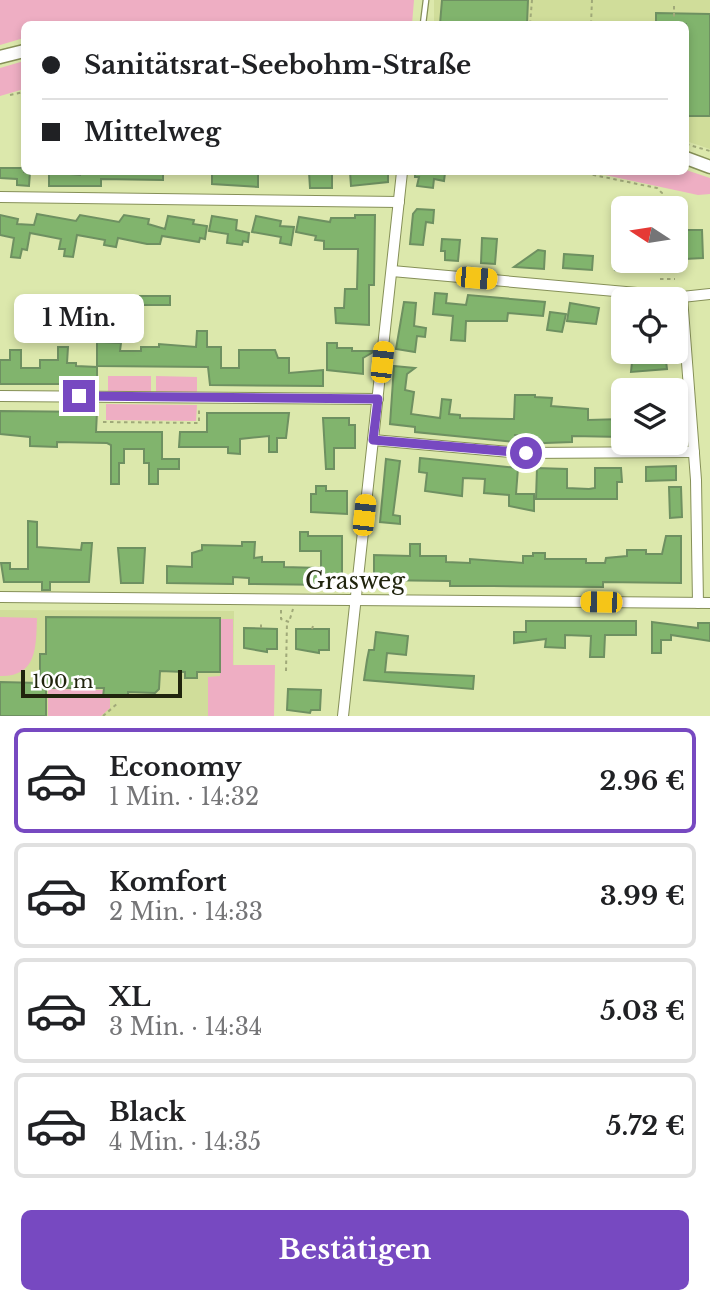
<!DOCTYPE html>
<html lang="de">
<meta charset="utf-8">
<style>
:root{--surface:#fff;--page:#f6f6f6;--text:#202124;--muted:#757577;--line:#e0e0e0;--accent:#7749c1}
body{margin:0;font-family:"Libre Baskerville",serif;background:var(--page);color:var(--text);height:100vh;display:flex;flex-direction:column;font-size:26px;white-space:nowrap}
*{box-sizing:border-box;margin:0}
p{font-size:23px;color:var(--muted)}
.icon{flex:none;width:38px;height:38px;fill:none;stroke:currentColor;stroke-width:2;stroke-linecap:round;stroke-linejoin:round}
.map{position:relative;height:716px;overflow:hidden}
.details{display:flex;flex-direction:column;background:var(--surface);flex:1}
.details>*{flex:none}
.hud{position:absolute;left:21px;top:21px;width:668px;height:154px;border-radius:10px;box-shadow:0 4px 10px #0003;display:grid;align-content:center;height:154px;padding:0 21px;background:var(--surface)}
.needle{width:46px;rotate:282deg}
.controls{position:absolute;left:611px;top:196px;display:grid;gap:14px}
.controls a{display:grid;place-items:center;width:77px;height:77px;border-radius:10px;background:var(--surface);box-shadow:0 4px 10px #0003;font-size:35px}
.scale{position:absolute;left:21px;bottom:18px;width:161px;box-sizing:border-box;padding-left:7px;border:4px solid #20240d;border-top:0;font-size:19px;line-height:24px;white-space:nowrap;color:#20240d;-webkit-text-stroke:5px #fff;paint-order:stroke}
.end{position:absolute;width:32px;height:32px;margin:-16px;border:9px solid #7749c1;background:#fff;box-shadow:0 0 0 4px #fff}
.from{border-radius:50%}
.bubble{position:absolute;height:49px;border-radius:10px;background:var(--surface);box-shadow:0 4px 10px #0003;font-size:23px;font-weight:700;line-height:49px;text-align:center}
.car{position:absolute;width:21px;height:42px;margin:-21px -10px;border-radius:9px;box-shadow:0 0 5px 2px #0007;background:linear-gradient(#f5c518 24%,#345 0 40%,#f5c518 0 76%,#345 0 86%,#f5c518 0)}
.hud b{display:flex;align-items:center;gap:24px;height:66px;font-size:26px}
.hud b+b{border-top:2px solid var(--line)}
.hud i{width:18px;height:18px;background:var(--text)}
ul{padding:12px 0 0;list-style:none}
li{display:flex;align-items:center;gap:21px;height:105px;margin:0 14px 10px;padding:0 7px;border:4px solid var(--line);border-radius:10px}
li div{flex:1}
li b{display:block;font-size:26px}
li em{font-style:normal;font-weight:700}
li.on{border-color:var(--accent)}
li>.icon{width:63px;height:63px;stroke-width:1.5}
.primary-button{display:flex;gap:14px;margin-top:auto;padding:14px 21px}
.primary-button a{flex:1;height:80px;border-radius:10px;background:var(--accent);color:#fff;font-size:28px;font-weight:700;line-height:80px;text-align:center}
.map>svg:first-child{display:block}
.built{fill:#d0dd9a}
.green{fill:#eeaec3}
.building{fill:#81b46d;stroke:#6e9061;stroke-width:2}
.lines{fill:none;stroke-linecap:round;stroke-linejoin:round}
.service-casing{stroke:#869058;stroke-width:7}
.minor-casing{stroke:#869058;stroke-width:12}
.tertiary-casing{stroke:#869058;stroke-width:15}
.path{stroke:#a0a979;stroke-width:2;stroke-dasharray:3.5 3.5;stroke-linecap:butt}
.service{stroke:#fff;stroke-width:4.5}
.minor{stroke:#fff;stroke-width:10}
.tertiary{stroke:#fff;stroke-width:12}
.route{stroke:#7749c1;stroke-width:9}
.labels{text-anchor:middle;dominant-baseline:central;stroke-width:7;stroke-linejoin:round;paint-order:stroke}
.street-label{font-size:23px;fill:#20240d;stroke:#fff}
</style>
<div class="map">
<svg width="710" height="716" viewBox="0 0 710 716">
<rect width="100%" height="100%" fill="#dce8ac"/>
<g class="built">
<path d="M434 0H710V149L686 141V24H434Z"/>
<path d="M0 610 234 611 233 716H0Z"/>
</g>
<g class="green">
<path d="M0 0H414L412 24H24V38L0 45Z"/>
<path d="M24 61V89L0 96V68Z"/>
<path d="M686 170 710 178V194L698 195 591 172Z"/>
<path d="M108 376H151V392L108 391Z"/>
<path d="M156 376 197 377V392H156Z"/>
<path d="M106 404 197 405 196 421 106 420Z"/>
<path d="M0 617 37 618C36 647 37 677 0 676Z"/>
<path d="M220 619H233V665H275L274 716H208V677L220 676Z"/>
<path d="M48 689 103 690V698H110V708L101 716H48Z"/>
</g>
<g class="building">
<path d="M442 0H528L527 24H440Z"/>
<path d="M656 13 710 14V116H687L686 24H656Z"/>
<path d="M0 168H24V172H30L29 186 17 185V179L0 178Z"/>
<path d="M49 172 80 175V172L99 174V172H163V180L101 179V186H49Z"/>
<path d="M212 172H258V187L212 184Z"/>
<path d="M309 172H332V188H310Z"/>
<path d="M350 172H388V182L351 186Z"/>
<path d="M415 172 445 173 444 181 434 179 433 188 417 186 419 177H415Z"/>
<path d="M417 209 434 210 433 223 426 222 423 245 410 244 413 214Z"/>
<path d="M37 214 76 221 80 215 119 222 124 215 149 219 148 224 165 229 168 216 194 220 193 224 207 226 205 239 200 238 199 242 162 236 160 244H147L118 238 116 247 104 245 105 240 77 235 73 257 64 256 65 249H59L61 239 30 233 27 250 22 249 20 258 11 257 14 238 0 235V215L18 219 17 224 34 225Z"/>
<path d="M355 215H375L374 285H369V325L336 323 335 308H344L345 289H357L358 249H324V241L315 240 316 236 296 232 299 217 330 222 331 218H355Z"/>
<path d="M212 216 237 220 236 230 249 233 248 242 243 241 242 245 227 243 228 234 209 231Z"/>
<path d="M256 216 281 221 280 226 294 227 291 245 280 243 281 237 252 232Z"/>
<path d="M684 230H702L703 258 685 259Z"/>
<path d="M482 238 497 239 495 264 481 263Z"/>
<path d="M442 239 460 240 458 261 445 260V251H441Z"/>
<path d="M538 250 545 251 544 269 514 267Z"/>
<path d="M564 254 593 256 592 270 563 268Z"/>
<path d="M616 261H645L644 272 615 270Z"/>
<path d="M435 293 447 294 446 303 466 305 468 295 545 302 543 316 508 313 507 321H466L465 341 451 340 453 316 433 314Z"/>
<rect x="140" y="296" width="30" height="9"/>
<path d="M404 302 416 303 414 326 426 328 425 337 417 336 415 352 396 349Z"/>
<path d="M570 303 599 308 596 324 567 321Z"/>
<path d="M550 312 566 314 562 332 547 330Z"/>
<path d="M197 331H207V347H221V368H239V350H275L278 358H289V373L323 370V386L210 385 208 367 97 366V342L121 343 120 351H141V347H159V344L196 347Z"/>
<path d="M327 343H337V348H352V351H375L363 358V374L327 370Z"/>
<path d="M58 347H68L67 363H76V366L97 367V384H0V360H10V350H21V368H40V360H58Z"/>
<path d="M665 353 667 369 631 372 632 362 645 360 644 354Z"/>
<path d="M394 366 415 368 407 374 405 390 414 392 411 414 440 418 442 399 451 400 449 414 460 415V418L514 419 515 395H535V397L552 398 551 406 588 409V420L623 419V437L572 436V442L545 443 531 442 532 436 515 435 514 442 415 432V427L390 424Z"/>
<path d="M0 411 97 412 96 432H162V459H179V469H158V484H149V463H144V449H124V463H119V484H111V445L107 443 57 442V447L30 446V437L0 434Z"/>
<path d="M207 413H289L286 438H277V452H269V436L240 439V454L228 453V447H179L180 432H207Z"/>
<path d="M323 418H349V425H355V448H334V469H326Z"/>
<path d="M420 458 518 468 516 494H534V511L509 506V495L484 493 485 479 463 478 462 496 425 491 427 473 419 472Z"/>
<path d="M386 459 400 461 393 515 400 516V524L380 522Z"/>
<path d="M676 466V480L646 481V467Z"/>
<path d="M537 468 567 469V488L589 489 595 488V468H621L622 482H617V499H536Z"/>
<path d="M316 486H326V491H347V514L311 512V494H316Z"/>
<path d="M669 487H681L682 517 670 518Z"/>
<path d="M28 521 37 522V547L81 550 82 543H92L89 582H50V590H42V582H4L1 563H10V569H28Z"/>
<path d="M300 532H308V536H342V580H330L331 585 249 584V578L233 577V584L167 583V566L192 567V553L202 550V545L242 546V542H255L254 558 262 557V562H284V567L321 568V551H300Z"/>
<path d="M666 536H681V583L603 582V587L493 586H450V581L374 580V555L410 556V544H420V556H446V562L470 563V559L523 563V556H533V553H545V559H586V563H605L606 558 627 556V550H646V554H662Z"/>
<path d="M118 548H145L143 583H121Z"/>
<path d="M46 617 220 618V672H197V678H185V672L160 671 159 689 155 693 128 692V697H103L104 688H46V716H0V682L40 683V654H46Z"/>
<path d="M526 621H636V635H605L604 657H590L591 636 565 635V648L545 647 546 639 514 643V632H526Z"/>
<path d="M652 622 698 628V623H710V641L671 635V640H661V653H652Z"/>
<path d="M244 628 277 629V649H267V652L244 648Z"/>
<path d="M296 629H329V650H319V653L296 649Z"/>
<path d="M376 632 408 636 406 655 387 653 385 672 474 676 473 689 364 680 367 660 369 650H374Z"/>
<path d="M288 689 321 690 320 710H311L310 713 287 710Z"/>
</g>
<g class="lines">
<defs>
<path id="service" d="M423 24 426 0"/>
<g id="minor">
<path d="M0 197 399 202"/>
<path d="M392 271 682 297 710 294"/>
<path d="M682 297 696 480 698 603"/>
<path d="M0 396 378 399"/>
<path d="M373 440 521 453 694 452"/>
<path d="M0 597 710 603"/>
<path d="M343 716 402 172"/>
</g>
<g id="tertiary">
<path d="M0 57 24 51"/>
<path d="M686 158 710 167"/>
</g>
</defs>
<use href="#service" class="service-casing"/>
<use href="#minor" class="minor-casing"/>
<use href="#tertiary" class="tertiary-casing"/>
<g class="path">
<path d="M674 6V17"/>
<path d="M530 24 532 0"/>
<path d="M591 24 592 0"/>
<path d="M10 95 24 92"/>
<path d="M686 144 710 151"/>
<path d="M579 172 657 188 662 193 663 208"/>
<path d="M660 279H675"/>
<path d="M103 422 199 423V407"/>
<path d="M281 610V619L289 622 293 609"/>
<path d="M261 628V624"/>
<path d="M312 629 313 626"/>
<path d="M286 671 287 622"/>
<path d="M103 716 118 703"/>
</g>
<use href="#service" class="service"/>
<use href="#minor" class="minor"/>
<use href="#tertiary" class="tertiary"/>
</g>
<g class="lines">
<path class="route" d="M79 396 378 399 373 440 526 453"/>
</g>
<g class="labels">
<g class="street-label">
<text x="355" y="581">Grasweg</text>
</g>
</g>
</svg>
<div class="controls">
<a><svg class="needle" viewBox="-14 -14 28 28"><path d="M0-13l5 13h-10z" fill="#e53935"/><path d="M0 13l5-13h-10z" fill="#757577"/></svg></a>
<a><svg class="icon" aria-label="locate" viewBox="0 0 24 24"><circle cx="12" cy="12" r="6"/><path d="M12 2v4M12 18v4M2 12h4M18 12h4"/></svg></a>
<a><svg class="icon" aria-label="layers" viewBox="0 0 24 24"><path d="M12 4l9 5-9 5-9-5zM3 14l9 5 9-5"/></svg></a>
</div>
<div class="scale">100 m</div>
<i class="end from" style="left:526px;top:453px"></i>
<i class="end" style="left:79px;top:396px"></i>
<div class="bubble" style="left:14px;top:294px;width:130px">1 Min.</div>
<i class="car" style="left:476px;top:278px;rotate:95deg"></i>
<i class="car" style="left:382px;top:362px;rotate:6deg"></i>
<i class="car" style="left:364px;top:515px;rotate:6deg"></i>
<i class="car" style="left:601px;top:602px;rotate:271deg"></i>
<div class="hud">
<b><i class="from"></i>Sanitätsrat-Seebohm-Straße</b>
<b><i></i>Mittelweg</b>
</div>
</div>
<section class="details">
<ul>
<li class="on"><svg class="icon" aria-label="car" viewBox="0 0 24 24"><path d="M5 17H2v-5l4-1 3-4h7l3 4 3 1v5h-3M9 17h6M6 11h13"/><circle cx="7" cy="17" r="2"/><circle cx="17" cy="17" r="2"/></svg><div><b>Economy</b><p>1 Min. · 14:32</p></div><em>2.96 €</em></li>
<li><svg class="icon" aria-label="car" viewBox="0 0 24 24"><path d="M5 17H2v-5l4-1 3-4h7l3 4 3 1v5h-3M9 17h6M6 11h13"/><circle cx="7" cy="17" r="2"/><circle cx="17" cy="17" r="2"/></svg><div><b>Komfort</b><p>2 Min. · 14:33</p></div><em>3.99 €</em></li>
<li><svg class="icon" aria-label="car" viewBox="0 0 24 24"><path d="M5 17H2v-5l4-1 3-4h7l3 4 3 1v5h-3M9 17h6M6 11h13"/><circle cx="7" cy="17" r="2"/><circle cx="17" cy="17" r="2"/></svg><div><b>XL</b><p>3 Min. · 14:34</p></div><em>5.03 €</em></li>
<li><svg class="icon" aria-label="car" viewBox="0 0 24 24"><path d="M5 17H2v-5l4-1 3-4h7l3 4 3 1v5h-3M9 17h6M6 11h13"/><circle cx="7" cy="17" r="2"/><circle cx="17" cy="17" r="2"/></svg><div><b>Black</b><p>4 Min. · 14:35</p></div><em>5.72 €</em></li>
</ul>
<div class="primary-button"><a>Bestätigen</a></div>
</section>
